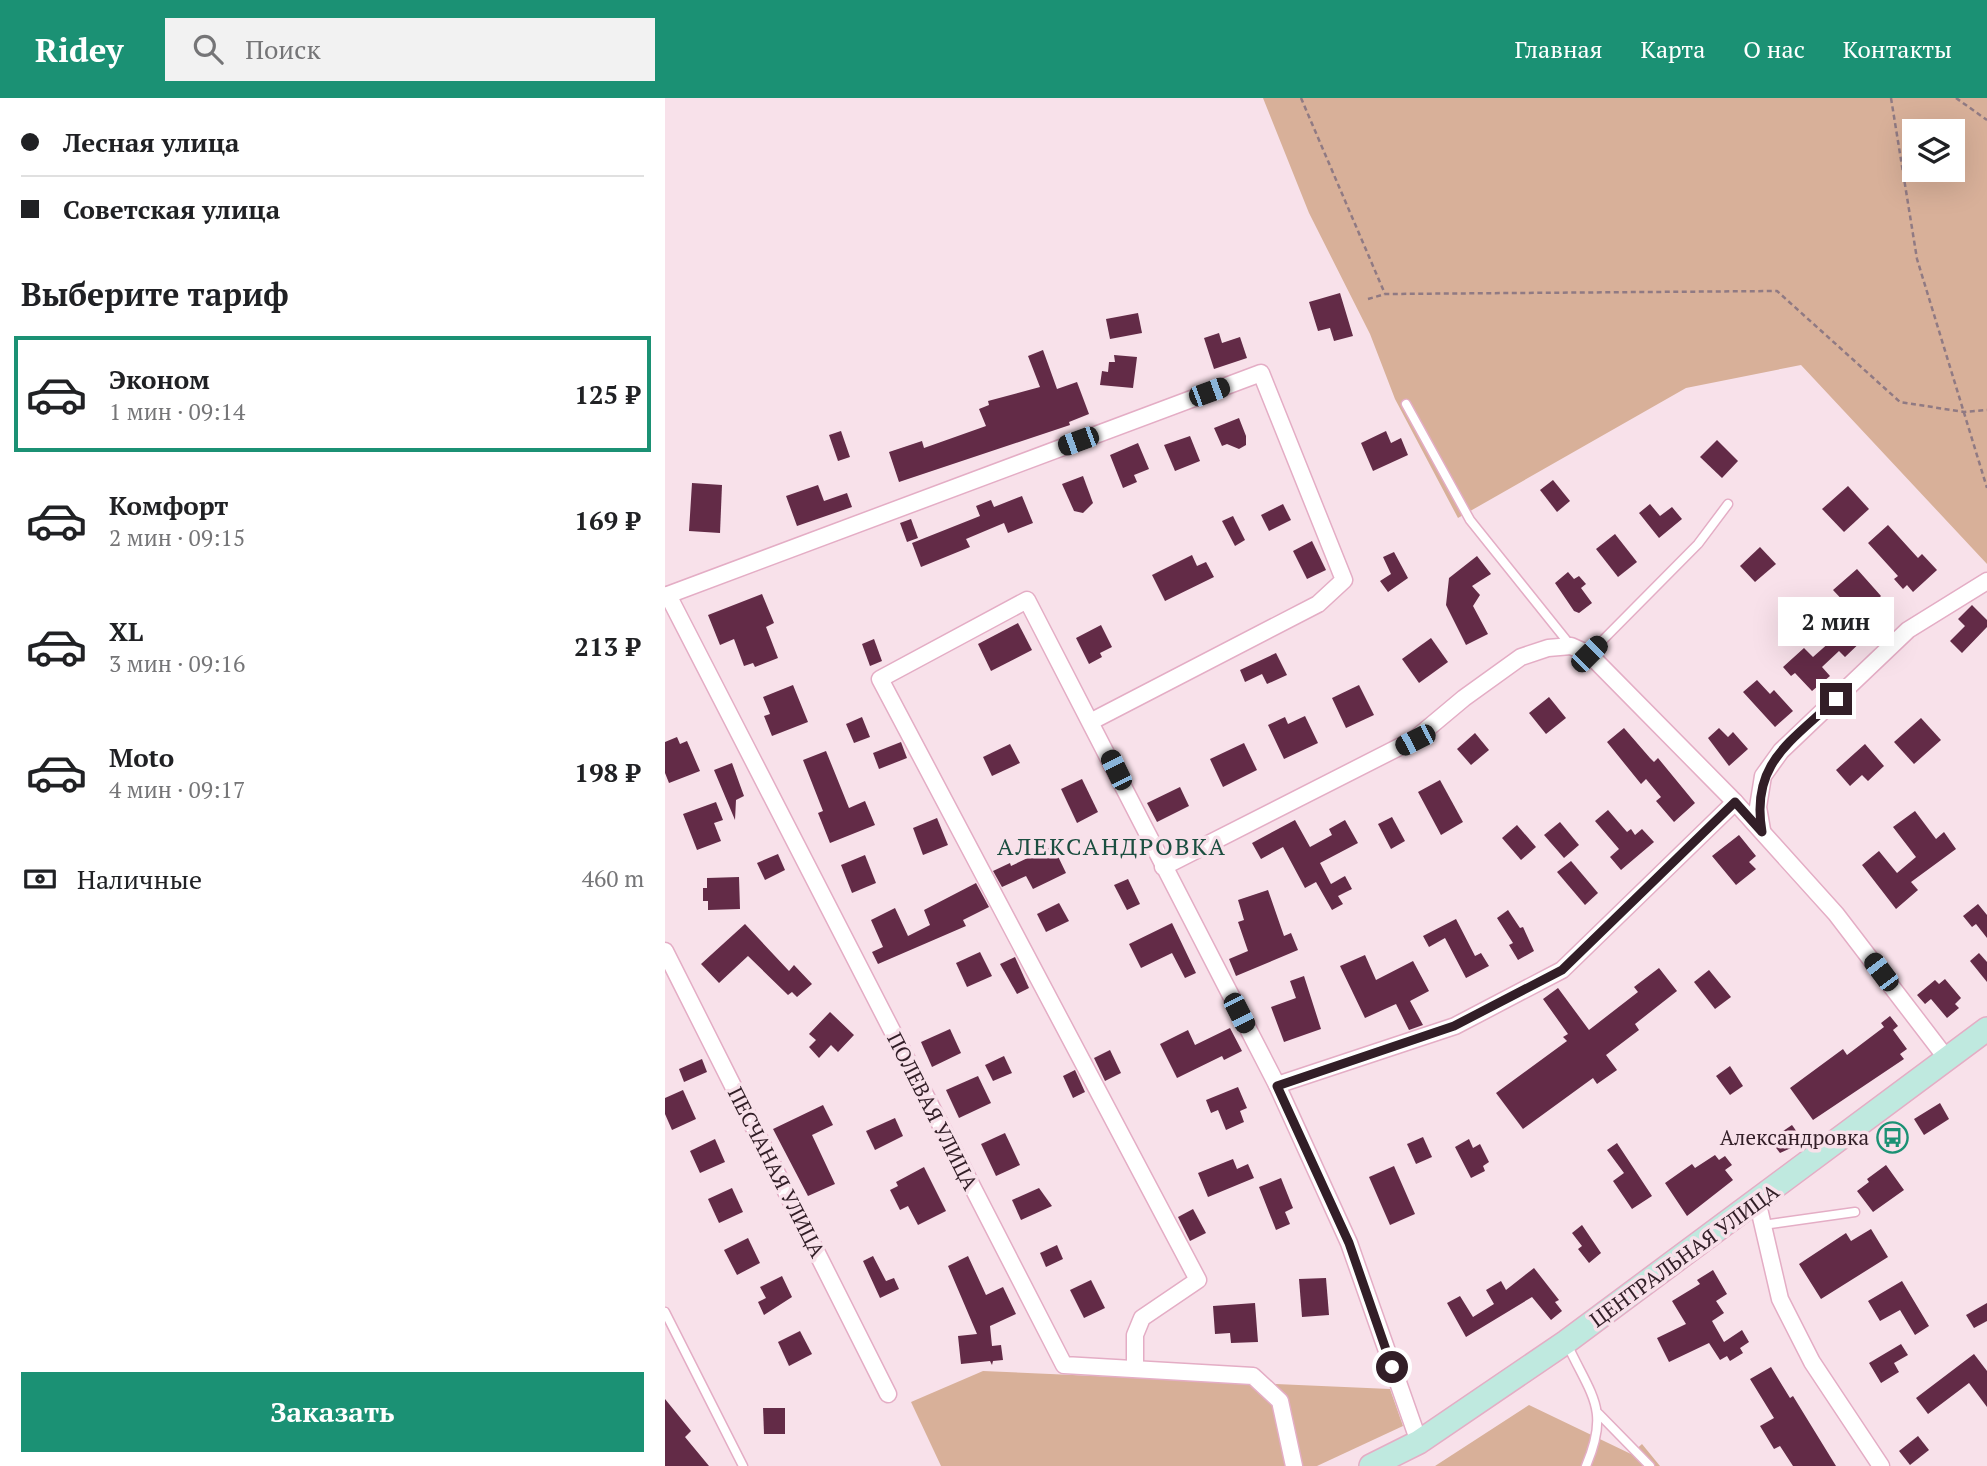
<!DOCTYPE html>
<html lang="ru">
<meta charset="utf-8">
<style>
:root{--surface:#fff;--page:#f2f2f2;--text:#202124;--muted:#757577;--line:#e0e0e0;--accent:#1b9174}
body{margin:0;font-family:"PT Serif",serif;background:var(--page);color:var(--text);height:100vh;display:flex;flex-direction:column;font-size:26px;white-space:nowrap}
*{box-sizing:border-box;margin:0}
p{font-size:23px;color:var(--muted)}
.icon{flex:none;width:38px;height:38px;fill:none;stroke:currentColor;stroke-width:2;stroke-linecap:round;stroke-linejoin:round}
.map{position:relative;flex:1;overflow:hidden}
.side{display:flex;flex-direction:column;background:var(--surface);width:665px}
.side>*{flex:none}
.banner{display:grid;align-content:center;height:154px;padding:0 21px;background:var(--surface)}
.fabs{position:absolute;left:1237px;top:21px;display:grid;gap:14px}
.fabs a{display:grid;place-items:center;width:63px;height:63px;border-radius:0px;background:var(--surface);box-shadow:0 7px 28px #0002;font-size:35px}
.end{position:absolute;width:32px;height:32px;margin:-16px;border:9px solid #321e27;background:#fff;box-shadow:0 0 0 4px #fff}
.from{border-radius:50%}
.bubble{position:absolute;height:49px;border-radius:0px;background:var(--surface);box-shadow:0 7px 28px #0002;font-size:23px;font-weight:800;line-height:49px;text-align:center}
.car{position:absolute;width:21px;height:42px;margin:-21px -10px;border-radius:9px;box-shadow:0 0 5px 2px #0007;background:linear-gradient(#222 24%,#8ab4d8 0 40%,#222 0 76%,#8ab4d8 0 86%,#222 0)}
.banner b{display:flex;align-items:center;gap:24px;height:66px;font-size:26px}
.banner b+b{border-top:2px solid var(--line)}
.banner i{width:18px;height:18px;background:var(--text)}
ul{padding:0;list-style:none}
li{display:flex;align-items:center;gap:21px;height:116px;margin:0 14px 10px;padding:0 7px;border:4px solid transparent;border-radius:0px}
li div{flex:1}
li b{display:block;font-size:26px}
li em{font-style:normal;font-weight:800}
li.on{border-color:var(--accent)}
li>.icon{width:63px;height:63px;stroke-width:1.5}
h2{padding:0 21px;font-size:32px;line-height:84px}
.pay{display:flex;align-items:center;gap:18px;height:77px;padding:0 21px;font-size:26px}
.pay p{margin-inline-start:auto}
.primary-button{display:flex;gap:14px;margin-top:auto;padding:14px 21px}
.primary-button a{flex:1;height:80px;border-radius:0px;background:var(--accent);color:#fff;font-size:28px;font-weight:800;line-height:80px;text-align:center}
header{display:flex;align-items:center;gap:42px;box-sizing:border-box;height:98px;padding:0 35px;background:var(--accent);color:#fff}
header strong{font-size:33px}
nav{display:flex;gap:38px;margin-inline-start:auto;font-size:24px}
.search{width:490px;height:63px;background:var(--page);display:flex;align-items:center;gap:18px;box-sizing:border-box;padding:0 24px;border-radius:0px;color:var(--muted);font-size:26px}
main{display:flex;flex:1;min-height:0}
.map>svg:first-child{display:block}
.green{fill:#d8b099;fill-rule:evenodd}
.building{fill:#632b47}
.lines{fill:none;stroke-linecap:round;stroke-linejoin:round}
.service-casing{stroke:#e4adc5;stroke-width:11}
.minor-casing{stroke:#e4adc5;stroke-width:19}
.secondary-casing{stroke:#e4adc5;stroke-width:26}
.path{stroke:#907a83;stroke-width:2.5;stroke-dasharray:5 3.5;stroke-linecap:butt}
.service{stroke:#fff;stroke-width:8}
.minor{stroke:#fff;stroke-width:16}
.secondary{stroke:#bfe9df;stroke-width:23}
.route{stroke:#321e27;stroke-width:9}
.labels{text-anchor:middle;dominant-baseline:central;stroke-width:7;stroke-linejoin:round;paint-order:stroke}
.street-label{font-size:21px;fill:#321e27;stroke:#f8e1ea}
.poi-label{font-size:21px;fill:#321e27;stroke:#f8e1ea;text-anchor:end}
.quarter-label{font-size:24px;letter-spacing:2px;fill:#1b4e40;stroke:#f8e1ea}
</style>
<header>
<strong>Ridey</strong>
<div class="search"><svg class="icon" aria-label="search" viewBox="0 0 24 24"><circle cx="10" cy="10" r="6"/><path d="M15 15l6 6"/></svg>Поиск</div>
<nav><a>Главная</a><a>Карта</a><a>О нас</a><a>Контакты</a></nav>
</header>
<main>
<section class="side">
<div class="banner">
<b><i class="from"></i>Лесная улица</b>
<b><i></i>Советская улица</b>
</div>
<h2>Выберите тариф</h2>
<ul>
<li class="on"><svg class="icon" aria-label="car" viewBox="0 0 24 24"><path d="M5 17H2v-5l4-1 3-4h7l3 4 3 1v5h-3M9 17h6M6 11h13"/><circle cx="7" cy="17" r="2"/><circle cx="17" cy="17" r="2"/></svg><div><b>Эконом</b><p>1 мин · 09:14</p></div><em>125 ₽</em></li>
<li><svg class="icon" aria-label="car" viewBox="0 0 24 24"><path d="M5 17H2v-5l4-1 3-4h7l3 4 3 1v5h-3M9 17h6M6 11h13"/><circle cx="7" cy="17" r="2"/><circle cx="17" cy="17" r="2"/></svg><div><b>Комфорт</b><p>2 мин · 09:15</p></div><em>169 ₽</em></li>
<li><svg class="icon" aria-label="car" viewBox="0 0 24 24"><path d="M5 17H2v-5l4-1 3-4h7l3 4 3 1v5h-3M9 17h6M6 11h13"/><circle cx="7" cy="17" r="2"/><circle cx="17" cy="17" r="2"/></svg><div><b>XL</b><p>3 мин · 09:16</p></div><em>213 ₽</em></li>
<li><svg class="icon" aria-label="car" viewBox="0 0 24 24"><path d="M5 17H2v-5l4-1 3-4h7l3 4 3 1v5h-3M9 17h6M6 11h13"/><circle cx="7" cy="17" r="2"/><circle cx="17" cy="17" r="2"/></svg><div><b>Moto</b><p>4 мин · 09:17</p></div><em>198 ₽</em></li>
</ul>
<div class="pay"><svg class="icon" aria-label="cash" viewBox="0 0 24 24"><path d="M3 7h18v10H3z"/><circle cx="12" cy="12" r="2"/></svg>Наличные<p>460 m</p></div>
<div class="primary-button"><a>Заказать</a></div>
</section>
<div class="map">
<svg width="1322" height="1368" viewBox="0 0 1322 1368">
<rect width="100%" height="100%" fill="#f8e1ea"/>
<g class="green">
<path d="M598 0H1322V466L1136 267 1021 290 793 420 730 301 705 236 644 115ZM1250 33H1288V72H1250Z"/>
<path d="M318 1273 725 1291 738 1328 652 1368H276L246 1304Z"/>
<path d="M864 1307 966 1356 977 1346 995 1368H770Z"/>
</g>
<g class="building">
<path d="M675 195 688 238 669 243 665 230 653 233 644 204Z"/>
<path d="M473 215 477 235 445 241 441 221Z"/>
<path d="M554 235 557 245 575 239 582 260 549 271 539 240Z"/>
<path d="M378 252 392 291 412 284 424 316 404 324 405 327 234 384 224 354 257 343 259 350 321 328 314 311 324 307 323 303 375 289 363 258Z"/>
<path d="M449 257 472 259 468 290 435 287 437 273 443 274 444 264H450Z"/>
<path d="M574 320 581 338V347L574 351 562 346 557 348 549 330Z"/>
<path d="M176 333 185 359 173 363 164 337Z"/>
<path d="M721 333 726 345 736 340 743 357 708 373 696 345Z"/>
<path d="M525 338 535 363 510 373 499 347Z"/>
<path d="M1052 342 1073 363 1057 380 1035 359Z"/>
<path d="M473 345 484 371 469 377 472 384 458 390 445 357Z"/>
<path d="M418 378 428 405 418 415 409 413 397 386Z"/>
<path d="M888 382 905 403 892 414 875 392Z"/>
<path d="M27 385 57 387 55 435 24 433Z"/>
<path d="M153 387 159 403 182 395 187 409 132 428 121 398Z"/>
<path d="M1183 388 1204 411 1179 434 1157 411Z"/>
<path d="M357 398 368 425 343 435 339 425 301 441 305 449 256 469 247 445 315 418 311 408 326 402 329 409Z"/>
<path d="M618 406 626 422 604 433 596 417Z"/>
<path d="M985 406 995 418 1007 409 1017 421 994 440 974 415Z"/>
<path d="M568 418 580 442 570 448 557 423Z"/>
<path d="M246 421 253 440 242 444 235 425Z"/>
<path d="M1223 427 1253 460 1257 456 1272 472 1248 494 1242 487 1238 491 1229 481 1233 478 1203 445Z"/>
<path d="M950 436 972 464 953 479 931 451Z"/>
<path d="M647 443 661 472 642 481 628 453Z"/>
<path d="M1095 449 1111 466 1090 484 1075 468Z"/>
<path d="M729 454 743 480 723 494 715 483 726 476 718 459Z"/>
<path d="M527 457 532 468 541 464 549 479 500 503 487 477Z"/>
<path d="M812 458 826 476 807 488 815 497 808 508 823 536 801 547 781 507 784 480Z"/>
<path d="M1192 471 1216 498 1211 503 1224 517 1180 559 1174 553 1157 569 1165 578 1147 593 1130 575 1126 578 1118 569 1139 550 1148 559 1166 543 1156 532 1166 523 1179 537 1196 522 1168 492Z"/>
<path d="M903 474 909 481 914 478 921 486 916 490 927 505 914 515 909 513 890 485Z"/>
<path d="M97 496 109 525 101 529 113 560 90 569 88 565 79 568 69 541 55 547 43 517Z"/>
<path d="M1307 507 1322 522V529L1297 555 1285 543 1300 528 1293 521Z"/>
<path d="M353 525 367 552 326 573 313 546Z"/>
<path d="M436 527 447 549 435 555 437 559 424 566 411 540Z"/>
<path d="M766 540 783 564 754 585 737 561Z"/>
<path d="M209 541 217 563 205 568 197 546Z"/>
<path d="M611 555 622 577 602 586 597 576 580 584 575 572Z"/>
<path d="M1092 582 1105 596 1109 592 1128 613 1110 629 1078 594Z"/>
<path d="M128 587 143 624 107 638 99 618 105 616 98 599Z"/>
<path d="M694 587 709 617 681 630 667 600Z"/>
<path d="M884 599 901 620 881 636 864 615Z"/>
<path d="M640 618 653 645 619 661 603 627 620 619 623 626Z"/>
<path d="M197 619 205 639 189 645 181 626Z"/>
<path d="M1256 620 1276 642 1249 666 1229 644Z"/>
<path d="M959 630 985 660 989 664 993 660 1030 705 1009 724 991 703 996 699 981 681 976 686 942 644Z"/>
<path d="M1054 630 1063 639 1068 634 1083 651 1064 668 1043 640Z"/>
<path d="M810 635 824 652 806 667 792 651Z"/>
<path d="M12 639 15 646 22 643 35 673 4 685 0 675V644Z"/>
<path d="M236 644 242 660 214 671 208 655Z"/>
<path d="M579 645 592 672 558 689 545 661Z"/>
<path d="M345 646 355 665 327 678 318 659Z"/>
<path d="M1200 646 1219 668 1203 683 1197 677 1185 688 1171 672Z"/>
<path d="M161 653 184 710 200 703 210 727 165 745 153 715 158 713 138 662Z"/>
<path d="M67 665 79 698 71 702 70 722 49 672Z"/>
<path d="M417 681 433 714 412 725 396 691Z"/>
<path d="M775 682 798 724 776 737 753 694Z"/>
<path d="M515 689 524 708 492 724 482 705Z"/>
<path d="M51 704 58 722 49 725 56 743 32 752 18 716Z"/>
<path d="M943 712 962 734 966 731 970 737 977 731 989 744 956 772 945 759 954 751 930 723Z"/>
<path d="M1250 713 1271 741 1279 734 1291 751 1246 784 1253 792 1231 811 1197 767 1214 753 1232 775 1251 759 1228 729Z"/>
<path d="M727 719 740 743 726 751 713 726Z"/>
<path d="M272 720 283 747 258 757 248 730Z"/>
<path d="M630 722 645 749 667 737 664 731 680 722 693 745 655 765 666 786 680 778 687 791 673 798 678 806 667 812 651 784 640 790 618 749 596 761 587 745Z"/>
<path d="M895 724 914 747 899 760 879 737Z"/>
<path d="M852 727 871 749 856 762 837 740Z"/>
<path d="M1074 737 1091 758 1084 764 1091 771 1071 787 1047 758Z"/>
<path d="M388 748 401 775 368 791 361 778 337 789 328 773 345 765 346 768Z"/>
<path d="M113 756 120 772 100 782 92 765Z"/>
<path d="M200 757 211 785 187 795 176 767Z"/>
<path d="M906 763 933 795 920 807 892 774Z"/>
<path d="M74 779 75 811 43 812V803H38V790H42V780Z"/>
<path d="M463 781 475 806 462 812 449 787Z"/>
<path d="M311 785 324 809 298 822 301 828 213 866 207 854 218 849 206 822 230 810 243 838 265 827 259 812Z"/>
<path d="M603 792 619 838 626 835 633 852 571 878 564 861 583 853 573 824 579 822 573 802Z"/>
<path d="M394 805 404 823 381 834 372 816Z"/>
<path d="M1313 806 1322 817V840L1311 826 1307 829 1298 818Z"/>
<path d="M843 812 855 830 858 829 869 853 853 862 844 847 848 845 832 820Z"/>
<path d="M791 821 810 858 816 855 824 868 801 880 780 840 764 849 758 838Z"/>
<path d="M507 825 531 875 520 880 507 855 476 870 464 846Z"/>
<path d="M80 826 124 873 129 867 147 886 132 899 127 894 123 897 83 858 54 885 36 866Z"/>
<path d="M315 854 327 878 302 889 291 865Z"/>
<path d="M1314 855 1322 864V884L1305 863Z"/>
<path d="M700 857 711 882 748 863 764 893 745 903 758 927 744 932 731 906 700 920 675 868Z"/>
<path d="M350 859 364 890 352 896 335 866Z"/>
<path d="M994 870 1012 893 970 926 974 932 941 957 952 972 932 986 928 980 858 1031 831 995 902 943 898 939 903 936 878 901 893 890 924 932 973 894 969 889Z"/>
<path d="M1044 872 1066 899 1050 911 1029 884Z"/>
<path d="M639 878 656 931 619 944 606 909 631 900 625 883Z"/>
<path d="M1280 881 1296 900 1290 906 1294 910 1282 920 1266 901 1260 906 1252 897 1270 882 1274 886Z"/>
<path d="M165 914 189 937 173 954 166 947 154 960 144 949 151 942 144 936Z"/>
<path d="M1225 918 1233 928 1228 932 1242 951 1235 956 1239 961 1148 1022 1125 990 1178 951 1182 957 1219 929 1216 925Z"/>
<path d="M565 930 577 953 559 962 557 958 512 980 495 946 523 932 530 947Z"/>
<path d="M285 931 296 955 267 969 256 944Z"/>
<path d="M445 952 456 975 440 983 429 960Z"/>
<path d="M339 958 347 975 328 983 320 967Z"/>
<path d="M37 961 42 974 19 984 14 971Z"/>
<path d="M1065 968 1078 988 1065 997 1051 978Z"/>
<path d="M410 972 420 994 408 1000 398 978Z"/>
<path d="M313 978 326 1005 294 1020 281 992Z"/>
<path d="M573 989 582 1010 575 1013 579 1024 561 1032 553 1012 546 1015 541 1002Z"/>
<path d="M18 992 31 1021 7 1032 0 1016V1000Z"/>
<path d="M1275 1005 1284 1021 1259 1037 1249 1021Z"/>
<path d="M158 1007 168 1027 147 1037 170 1086 143 1098 108 1031Z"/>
<path d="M230 1020 238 1038 210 1052 201 1033Z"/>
<path d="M1127 1027 1139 1044 1115 1055 1105 1042Z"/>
<path d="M340 1035 355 1067 331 1078 316 1046Z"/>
<path d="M758 1039 767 1059 751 1066 742 1046Z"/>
<path d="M50 1041 60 1064 35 1075 25 1053Z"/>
<path d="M804 1041 808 1050 815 1046 824 1064 818 1068 820 1073 806 1080 790 1049Z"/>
<path d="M952 1045 987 1098 967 1111 948 1083 959 1075 942 1052Z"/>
<path d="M1050 1057 1054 1062 1060 1058 1067 1067 1060 1072 1068 1082 1022 1118 1000 1085 1027 1066 1030 1070Z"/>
<path d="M568 1061 572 1071 583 1066 589 1080 543 1099 533 1075Z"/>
<path d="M1221 1067 1239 1092 1208 1114 1192 1093 1204 1084 1202 1081Z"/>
<path d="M729 1068 750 1116 725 1127 704 1079Z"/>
<path d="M259 1069 281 1113 253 1127 243 1108 235 1112 225 1092 233 1088 231 1084Z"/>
<path d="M616 1080 628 1110 620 1114 625 1126 611 1132 594 1089Z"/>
<path d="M67 1090 78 1114 54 1125 43 1101Z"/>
<path d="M374 1090 387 1108 356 1122 347 1102Z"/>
<path d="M528 1111 541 1135 525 1143 513 1119Z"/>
<path d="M917 1127 936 1155 924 1165 913 1151 917 1148 907 1135Z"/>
<path d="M1206 1131 1223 1159 1156 1201 1134 1166 1181 1135 1186 1143Z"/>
<path d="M83 1140 95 1165 72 1177 59 1152Z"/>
<path d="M392 1147 398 1161 381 1169 375 1155Z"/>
<path d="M208 1158 221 1183 229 1180 234 1191 215 1200 198 1163Z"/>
<path d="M303 1158 321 1197 338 1189 351 1216 325 1228 327 1248 336 1247 338 1262 328 1263 327 1267 325 1263 296 1266 293 1238 312 1236 283 1168Z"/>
<path d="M869 1170 894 1202 890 1204 897 1213 886 1222 867 1199 801 1239 782 1205 795 1198 808 1219 829 1206 821 1192 836 1183 841 1192Z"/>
<path d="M1048 1172 1062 1196 1051 1203 1059 1215 1047 1223 1059 1244 1077 1232 1084 1244 1075 1250 1078 1255 1065 1263 1062 1258 1055 1262 1044 1245 1004 1264 992 1240 1021 1226 1007 1203 1035 1186 1032 1182Z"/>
<path d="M117 1178 127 1199 99 1217 93 1204 101 1200 95 1189Z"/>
<path d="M661 1180 664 1217 637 1219 634 1181Z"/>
<path d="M426 1182 440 1210 419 1220 405 1192Z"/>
<path d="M1237 1183 1264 1228 1250 1237 1235 1212 1215 1223 1203 1203Z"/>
<path d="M590 1205 593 1244 566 1245 565 1235 550 1236 548 1208Z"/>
<path d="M1322 1205V1223L1309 1230 1301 1217Z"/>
<path d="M135 1233 147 1256 124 1268 113 1244Z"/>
<path d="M1236 1246 1243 1257 1229 1265 1234 1274 1216 1285 1204 1265Z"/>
<path d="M1309 1256 1322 1273V1309L1304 1285 1263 1316 1251 1300Z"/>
<path d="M1106 1269 1125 1300 1128 1298 1171 1368H1128L1115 1348 1109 1351 1095 1328 1109 1320 1085 1281Z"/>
<path d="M0 1301 26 1333 20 1339 44 1368H0Z"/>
<path d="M98 1310H120V1336H99Z"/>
<path d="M1253 1338 1264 1352 1245 1367 1234 1353Z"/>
</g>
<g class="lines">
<defs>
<g id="service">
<path d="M741 306 805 422 906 548"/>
<path d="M924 556 1033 446 1063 406"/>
<path d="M1098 1127 1190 1114"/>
<path d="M0 1214 78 1368"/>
<path d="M903 1248C927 1299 945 1312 921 1368"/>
<path d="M934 1316 985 1368"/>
</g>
<g id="minor">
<path d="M3 497 399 1267 588 1278 615 1303 629 1368"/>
<path d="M0 498 596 275 679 482 653 506 427 623"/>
<path d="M1097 732 1093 709 1098 678 1116 653 1243 532 1322 483"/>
<path d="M498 769 750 641 799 600 856 559 883 550 906 548 924 556 1070 704 1171 816 1282 961"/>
<path d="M0 853 223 1296"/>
<path d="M612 987 790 928 897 872 1070 704"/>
<path d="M1092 1102 1115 1201 1147 1264 1216 1368"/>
<path d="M470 1270V1237L477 1220 533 1182 215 581 362 502 612 987 684 1145 754 1344"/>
</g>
<path id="secondary" d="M706 1368 754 1344 901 1244 1322 931"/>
</defs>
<use href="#service" class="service-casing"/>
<use href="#minor" class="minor-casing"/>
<use href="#secondary" class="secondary-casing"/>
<g class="path">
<path d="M636 0 720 196"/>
<path d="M1226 0 1252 161 1322 390"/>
<path d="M1291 0 1322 22"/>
<path d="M703 201 720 196 1112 193 1235 304 1299 314 1322 312"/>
</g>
<use href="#service" class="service"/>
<use href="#minor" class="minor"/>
<use href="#secondary" class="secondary"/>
</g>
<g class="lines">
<path class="route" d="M727 1269 684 1145 612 988 789 928 897 872 1070 704 1097 734C1085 665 1126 644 1171 601"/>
</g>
<defs>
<symbol id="bus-ring" viewBox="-11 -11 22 22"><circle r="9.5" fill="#f8e1ea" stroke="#1b9174" stroke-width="1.5"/><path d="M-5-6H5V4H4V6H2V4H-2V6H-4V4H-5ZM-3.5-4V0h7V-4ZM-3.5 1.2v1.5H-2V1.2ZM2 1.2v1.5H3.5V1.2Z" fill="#1b9174"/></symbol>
</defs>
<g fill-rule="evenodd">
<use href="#bus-ring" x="1210" y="1022" width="35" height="35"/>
</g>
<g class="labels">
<g class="street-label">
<text transform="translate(268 1013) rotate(63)">ПОЛЕВАЯ УЛИЦА</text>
<text transform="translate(112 1074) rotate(63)">ПЕСЧАНАЯ УЛИЦА</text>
<text transform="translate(1019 1157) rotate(-36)">ЦЕНТРАЛЬНАЯ УЛИЦА</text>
</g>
<g class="poi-label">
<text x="1204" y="1039">Александровка</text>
</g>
<g class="quarter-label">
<text x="447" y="748">АЛЕКСАНДРОВКА</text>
</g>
</g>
</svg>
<div class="fabs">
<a><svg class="icon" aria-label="layers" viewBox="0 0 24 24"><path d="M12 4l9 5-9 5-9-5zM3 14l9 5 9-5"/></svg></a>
</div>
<i class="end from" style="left:727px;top:1269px"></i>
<i class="end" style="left:1171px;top:601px"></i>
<div class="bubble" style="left:1113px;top:499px;width:116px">2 мин</div>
<i class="car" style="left:544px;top:294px;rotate:70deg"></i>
<i class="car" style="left:413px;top:343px;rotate:250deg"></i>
<i class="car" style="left:924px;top:556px;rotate:45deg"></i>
<i class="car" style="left:750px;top:642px;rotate:243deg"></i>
<i class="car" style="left:451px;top:672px;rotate:334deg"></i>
<i class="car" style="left:1216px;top:874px;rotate:323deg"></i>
<i class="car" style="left:574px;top:915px;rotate:153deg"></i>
</div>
</main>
